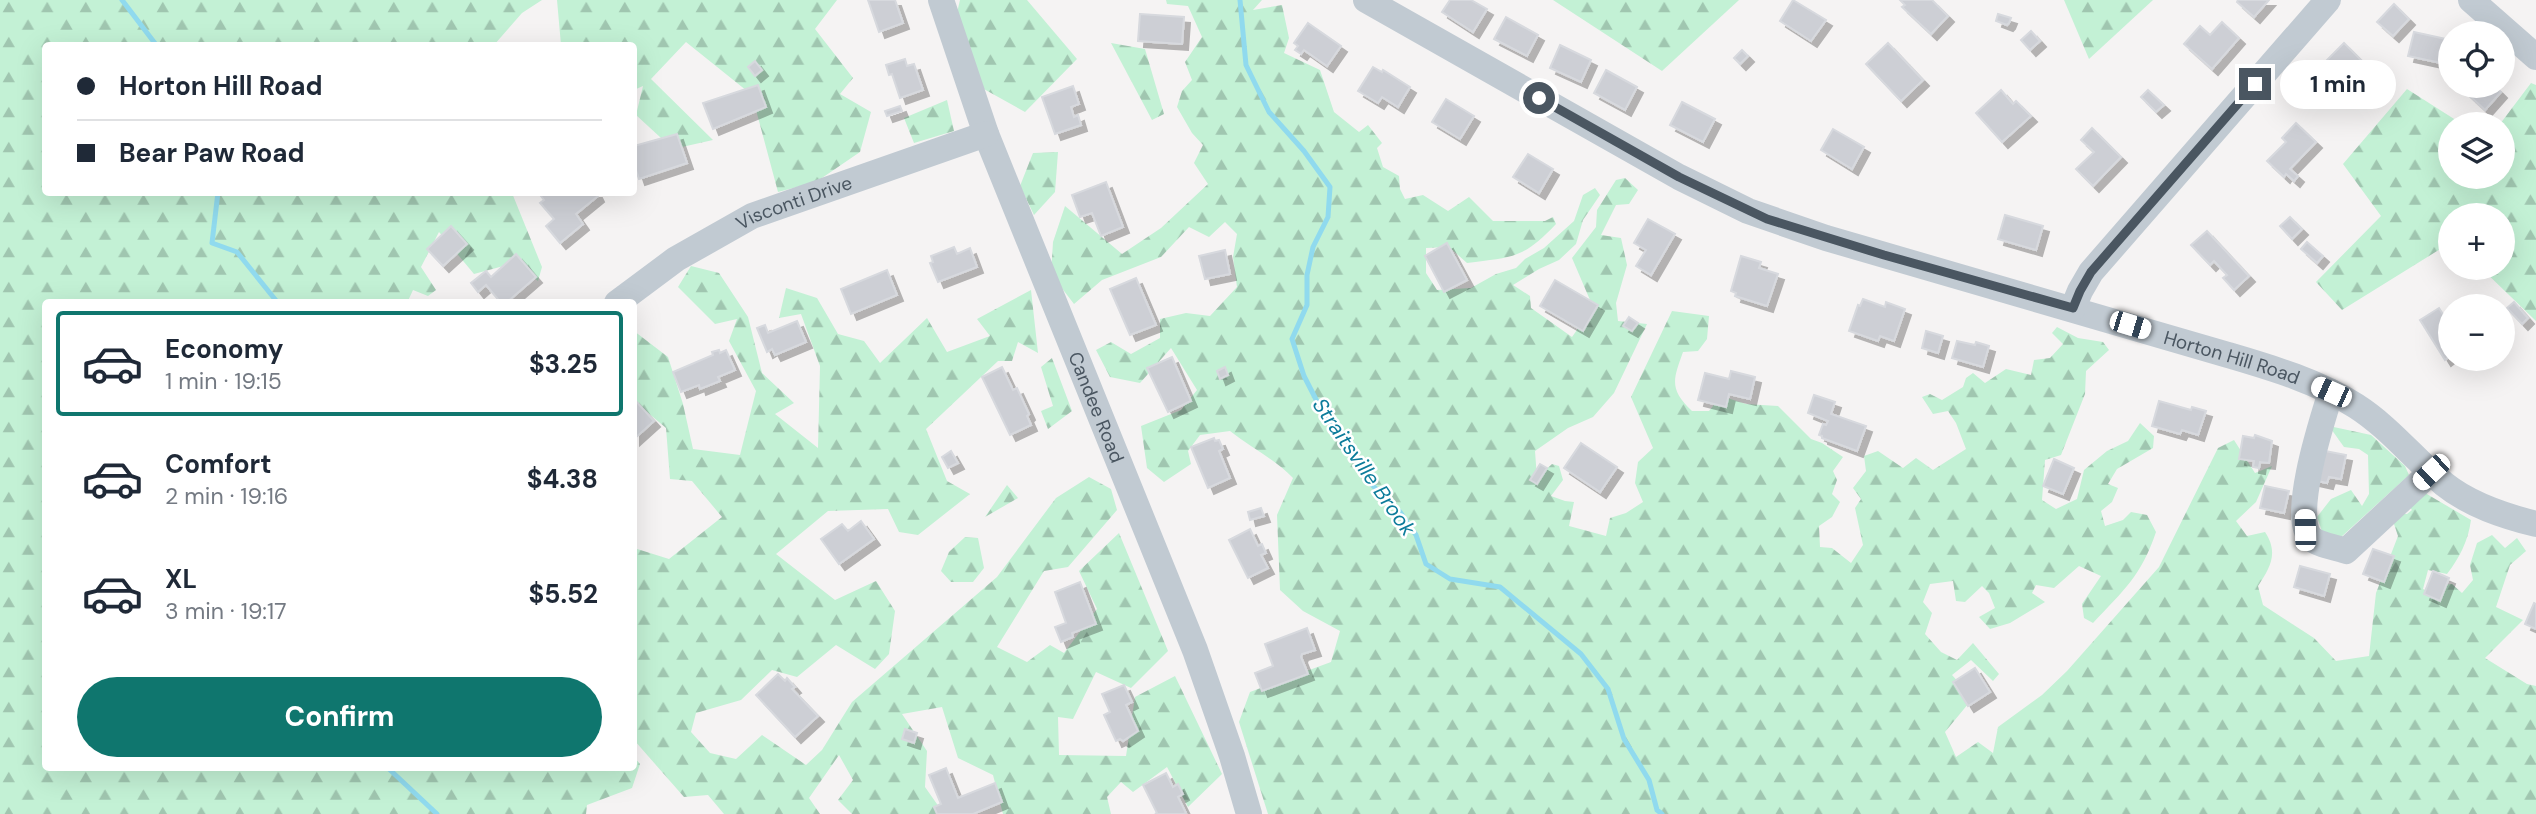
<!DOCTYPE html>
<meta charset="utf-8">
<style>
:root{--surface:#fff;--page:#f6f6f7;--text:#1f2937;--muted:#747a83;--line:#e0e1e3;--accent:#0f766e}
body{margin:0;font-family:"DM Sans",sans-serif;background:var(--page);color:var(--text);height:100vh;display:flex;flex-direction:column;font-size:26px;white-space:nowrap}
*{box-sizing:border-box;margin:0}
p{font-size:23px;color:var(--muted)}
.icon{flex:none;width:38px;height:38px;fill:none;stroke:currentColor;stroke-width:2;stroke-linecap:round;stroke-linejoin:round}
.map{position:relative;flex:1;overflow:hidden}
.side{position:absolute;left:42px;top:299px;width:595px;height:472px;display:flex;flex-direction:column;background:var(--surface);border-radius:7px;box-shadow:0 7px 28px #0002}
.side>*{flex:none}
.banner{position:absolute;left:42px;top:42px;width:595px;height:154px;border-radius:7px;box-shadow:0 7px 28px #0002;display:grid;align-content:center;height:154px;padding:0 35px;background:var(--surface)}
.fabs{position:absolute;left:2438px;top:21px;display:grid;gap:14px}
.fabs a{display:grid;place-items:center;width:77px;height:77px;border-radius:50%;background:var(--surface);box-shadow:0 7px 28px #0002;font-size:35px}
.end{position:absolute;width:32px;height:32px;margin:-16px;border:9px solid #4a5661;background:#fff;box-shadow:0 0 0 4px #fff}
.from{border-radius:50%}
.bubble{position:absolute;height:49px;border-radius:24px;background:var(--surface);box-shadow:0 7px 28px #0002;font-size:23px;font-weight:700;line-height:49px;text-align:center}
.car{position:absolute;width:21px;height:42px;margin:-21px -10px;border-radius:9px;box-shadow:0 0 5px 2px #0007;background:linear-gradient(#fff 24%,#345 0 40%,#fff 0 76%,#345 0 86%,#fff 0)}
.banner b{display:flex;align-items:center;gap:24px;height:66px;font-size:26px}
.banner b+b{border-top:2px solid var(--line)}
.banner i{width:18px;height:18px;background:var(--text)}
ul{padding:12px 0 0;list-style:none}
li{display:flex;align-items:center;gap:21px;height:105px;margin:0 14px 10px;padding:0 21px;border:4px solid transparent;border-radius:7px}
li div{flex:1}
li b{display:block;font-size:26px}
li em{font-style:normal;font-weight:700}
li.selected{border-color:var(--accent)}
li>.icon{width:63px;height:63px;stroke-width:1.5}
.primary-button{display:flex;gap:14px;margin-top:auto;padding:14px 35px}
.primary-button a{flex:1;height:80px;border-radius:42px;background:var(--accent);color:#fff;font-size:28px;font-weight:700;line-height:80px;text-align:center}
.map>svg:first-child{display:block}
.forest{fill:url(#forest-firs)}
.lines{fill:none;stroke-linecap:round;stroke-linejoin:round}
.stream{stroke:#90daee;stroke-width:5}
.building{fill:#cdcfd5;stroke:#d7d9de;stroke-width:2;filter:url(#shadow)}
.minor{stroke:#c1cad2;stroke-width:26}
.route{stroke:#4a5661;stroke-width:9}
.labels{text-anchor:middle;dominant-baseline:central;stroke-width:5;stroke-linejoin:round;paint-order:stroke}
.street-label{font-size:19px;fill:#4a5661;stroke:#fff}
.water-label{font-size:21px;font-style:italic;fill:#0c7c9b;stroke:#fff}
</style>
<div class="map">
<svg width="2536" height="814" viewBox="0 0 2536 814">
<defs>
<pattern id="forest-firs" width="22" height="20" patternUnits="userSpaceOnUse" patternTransform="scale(1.75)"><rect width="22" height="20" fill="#c3f1d5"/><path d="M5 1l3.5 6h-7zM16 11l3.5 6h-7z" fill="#a0c6b0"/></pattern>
<filter id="shadow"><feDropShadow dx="6" dy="6" stdDeviation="0" flood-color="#0004"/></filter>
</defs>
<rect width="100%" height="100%" fill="#f5f3f3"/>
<g class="forest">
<path d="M0 0H542L522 13 494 45 46 46V192L512 193 542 267 538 281 515 263 474 274 439 232 421 267 436 290 428 296 413 290 407 303H46V768H634V757L640 764 632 788 587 805 586 814H0Z"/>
<path d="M557 0H837L815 29 853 78 840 94 871 112 860 152 816 182 778 192 752 95 686 42 651 79 713 140 673 149 636 115 643 86 634 90V46L561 45Z"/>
<path d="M960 0H1027L1077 59 1025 112 982 88 956 17Z"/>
<path d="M1166 0H1262L1253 10 1282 5 1289 38 1284 53 1320 70 1334 112 1359 132 1368 125 1382 143 1377 148 1383 167 1399 176 1400 189 1405 199 1423 195 1448 211 1469 197 1493 221H1545L1553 217 1556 224C1523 259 1513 257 1467 263L1449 247 1426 248V273L1437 290 1471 288 1496 274 1516 268 1525 259 1544 248 1574 221 1583 195 1595 188 1600 195 1583 220 1576 244 1559 260 1539 269 1513 285 1530 296 1531 308 1572 337 1593 307 1572 258 1596 227 1597 210 1616 180 1625 178 1638 190 1629 204 1616 205 1601 235 1621 238 1627 265 1616 303 1618 321 1647 324 1614 393 1593 417 1568 428 1535 451 1537 478 1552 464 1559 466 1563 480 1551 496 1565 501 1574 502 1569 526 1606 536 1610 518 1626 513 1643 502 1635 483 1638 462 1653 448 1631 397 1672 311 1709 316 1707 339 1698 351 1683 352C1673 380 1669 389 1692 411H1709L1721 396 1746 404 1778 406 1811 439 1822 443 1843 457 1833 471 1837 480 1832 494 1840 502 1832 517 1819 526 1820 547 1832 548 1851 563 1863 545 1855 508 1861 499 1853 488 1866 471 1864 456 1878 451 1903 468 1916 458 1933 470 1966 449 1956 423 1948 411 1933 414 1922 397 1930 394 1942 400 1963 387 1966 378 1973 373 1985 383 2006 369 2031 375 2034 360 2050 358 2063 344 2052 333 2057 327 2078 338 2103 342 2109 350 2086 371 2085 394 2061 455 2045 460 2042 500 2056 509 2077 499 2084 470 2107 451 2128 441 2140 423 2154 436 2153 448 2117 469 2108 484 2118 488 2112 502 2101 511 2105 526 2123 520 2131 512 2147 515 2156 532C2141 576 2124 590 2093 623L2084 618 2082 604 2101 576 2079 566 2054 588 2036 585 2032 593 2045 602 2010 623 1990 629 1979 617 1995 608 1989 593 1982 586 1965 602 1956 601 1953 581 1930 584 1923 602 1932 613 1925 634 1941 652 1957 660 1973 643 1999 674 1993 681 1971 660 1952 675 1973 698 1945 732 1956 757 1978 742 1993 753 1998 727 2042 695 2067 671 2159 567 2218 448 2234 440 2255 473 2272 466 2256 502 2236 521 2247 536 2265 532C2279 553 2270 568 2258 586L2263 605 2314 638 2336 661 2369 656 2376 593 2398 536 2392 518 2398 513 2407 514 2412 510 2404 501 2420 490 2471 520C2468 541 2460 557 2447 574L2428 570 2423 589 2437 595 2441 585 2452 584 2462 593 2473 580 2470 565 2477 543 2492 535 2505 548 2517 538 2526 551 2510 565 2496 607 2523 620 2485 658 2527 684 2536 686V814H1268L1239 722 1250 692 1331 662 1340 631 1303 611 1280 590 1277 515 1293 478C1275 459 1251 448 1230 431L1200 435 1188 451 1191 464 1164 482 1147 468 1141 426 1181 410 1197 390 1171 348 1140 383 1110 377 1096 350 1111 342 1131 354 1160 338V319L1186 313 1210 316 1237 287 1233 257 1237 234 1225 222 1209 237 1189 227 1161 257 1102 280 1074 304 1051 274 1053 242 1065 206 1122 254 1161 228 1208 184 1194 163 1203 145 1192 133 1177 107 1182 91 1192 80 1185 62 1202 37 1188 6 1167 4Z"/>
<path d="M1553 0H1739L1662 71Z"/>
<path d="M2064 0H2153L2089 59Z"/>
<path d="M1111 43 1145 49 1164 114 1152 120Z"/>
<path d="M2531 83 2536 85V321L2481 268H2502V215H2450V243L2342 310 2316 282 2381 216 2343 164 2407 89 2462 124H2450V177H2502V124H2500Z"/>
<path d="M947 100 954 131 914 143 904 118Z"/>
<path d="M1058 152 1055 192 1034 215 1020 186 1033 153Z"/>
<path d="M691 266 719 273 748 317 762 373 794 403 775 414 818 448 820 366 801 314 779 318 786 288 817 298 838 334 864 341 880 363 927 318 947 352 990 336 977 319 1031 290 1038 353 1018 342 1012 361H998L926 429 947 481 970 494 918 535 899 532 888 509 828 511 776 554 835 600 876 581 895 611 889 654 875 669 836 645 797 677 772 670 741 700 696 713 691 732 710 753 736 759 762 735 806 765 822 750 852 702 997 577 1056 498 1089 477 1111 489 1117 510 1068 567 1044 571 997 647 1027 662 1050 645 1064 653 1097 609 1079 571 1119 533 1168 651 1131 688 1096 672 1073 719 1058 717 1059 755 1126 756 1135 697 1175 676 1222 774 1188 807 1167 767 1133 792 1121 782 1107 797 1111 814H1003L993 775 958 758 942 707 902 714 927 751 925 787 944 814H852L838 800 853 780 839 755 809 798 820 814H724L708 795 684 797 634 740V548L669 559 722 517 692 481 670 479 666 428 634 401V331L668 357 683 404 693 449 740 455 756 391 729 341 737 319 715 324 678 287Z"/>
<path d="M1052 358 1072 411 1048 429 1041 411 1053 406 1041 367Z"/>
<path d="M2329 426 2371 435 2405 466 2409 475 2340 538 2323 534 2317 517 2331 499 2351 490 2362 506 2369 494 2368 455 2359 449 2344 447Z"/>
<path d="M1007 485 1018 498 985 517Z"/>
<path d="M965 537 978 538 984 568 973 582H951L941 571 949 552Z"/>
</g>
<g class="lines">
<g class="stream">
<path d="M122 0 157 46"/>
<path d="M1240 0 1246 65 1269 112 1304 151 1330 187 1328 217 1313 247 1307 275V305L1292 339 1304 376 1325 417 1362 465 1368 481 1400 512 1416 535 1426 564 1450 579 1500 587 1581 654 1608 689 1624 739 1649 780 1657 810 1662 814"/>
<path d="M218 192 212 243 237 252 278 303"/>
<path d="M388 768 437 814"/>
</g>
</g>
<g class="building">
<path d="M868 0H895L903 23 879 32Z"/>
<path d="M1450 0H1471L1487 9 1473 32 1442 12Z"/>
<path d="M1793 0 1826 20 1811 41 1780 21Z"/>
<path d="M1900 0H1932L1948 16 1931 34 1902 7 1905 5Z"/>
<path d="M2238 0H2269L2254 17 2237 2Z"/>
<path d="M2394 4 2409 19 2393 36 2377 22Z"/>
<path d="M1140 14 1184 17 1182 44 1138 41Z"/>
<path d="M1998 14 2011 18 2009 23 2007 25 1996 21Z"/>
<path d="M1506 17 1538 35 1527 56 1494 39Z"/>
<path d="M2222 22 2239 38 2212 69 2184 44 2200 26 2210 35Z"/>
<path d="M1308 23 1341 46 1327 66 1304 50 1301 54 1295 50 1298 46 1294 43Z"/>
<path d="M2031 31 2040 41 2030 50 2021 40Z"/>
<path d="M2414 32 2446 39 2441 63 2408 56Z"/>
<path d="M1888 43 1923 80 1901 101 1866 64Z"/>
<path d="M2344 43 2361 60 2331 91 2315 77 2324 68 2323 64Z"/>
<path d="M1560 45 1591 60 1581 82 1550 68Z"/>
<path d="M1742 50 1748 56 1740 64 1734 58Z"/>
<path d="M905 59 907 66 914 64 923 90 900 98 892 74 889 75 886 65Z"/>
<path d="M755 61 762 70 755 76 748 67Z"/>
<path d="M1373 67 1382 72 1383 70 1410 87 1398 107 1382 97 1378 103 1358 91Z"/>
<path d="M1606 70 1637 87 1625 110 1594 93Z"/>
<path d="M758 85 766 107 713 129 703 103Z"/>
<path d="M1073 86 1079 104 1071 107 1074 117 1078 115 1081 125 1055 134 1042 97Z"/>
<path d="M2459 86H2495L2501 92 2485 110Z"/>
<path d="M2001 90 2013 104 2016 101 2031 116 2002 142 1976 113Z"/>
<path d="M2148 90 2164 105 2156 112 2141 97Z"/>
<path d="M1446 99 1474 116 1460 139 1432 122Z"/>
<path d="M1682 102 1715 119 1703 142 1670 125Z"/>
<path d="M900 106 902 111 887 116 885 111Z"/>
<path d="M2296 123 2316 142 2290 169 2298 176 2294 181 2286 174 2284 177 2267 161 2286 142 2282 138Z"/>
<path d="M2092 128 2121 157 2093 186 2076 169 2094 152 2081 140Z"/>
<path d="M1833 129 1864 147 1852 169 1821 150Z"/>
<path d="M677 134 687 163 639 179 634 164V146Z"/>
<path d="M1528 154 1553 169 1539 193 1513 177Z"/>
<path d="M1106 182 1123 227 1101 236 1092 213 1080 217 1072 195Z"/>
<path d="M545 192H596L598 196 576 214 583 224 560 243 546 226 554 219 540 203 544 200 541 196Z"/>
<path d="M2005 215 2043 226 2036 250 1998 239Z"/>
<path d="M2290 217 2302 229 2292 239 2280 226Z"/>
<path d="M1648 219 1675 234 1651 275 1636 266 1646 250 1634 243Z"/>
<path d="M451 226 467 244 443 266 427 249Z"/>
<path d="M2207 231 2249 276 2234 290 2223 278 2227 275 2214 261 2210 265 2191 245Z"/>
<path d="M2307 242 2323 256 2317 263 2301 249Z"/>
<path d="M1447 243 1467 280 1444 292 1425 256Z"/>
<path d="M954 247 957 254 970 248 977 267 938 282 930 263 933 262 931 256Z"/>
<path d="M1225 250 1230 274 1205 279 1199 256Z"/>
<path d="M516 254 536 277 506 303H501L486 285 478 292 471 283 486 271 491 277Z"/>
<path d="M1741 256 1761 262 1759 268 1778 274 1767 306 1735 296 1736 293 1731 291Z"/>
<path d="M887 270 897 295 851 314 841 289Z"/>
<path d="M1136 278 1156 325 1130 335 1110 289Z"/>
<path d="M1555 280 1598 305 1583 331 1540 306Z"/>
<path d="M1863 299 1885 307 1886 302 1905 309 1894 341 1880 336 1878 341 1849 331 1858 305 1860 306Z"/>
<path d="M2514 302 2528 318 2522 324 2507 308Z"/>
<path d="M2439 308 2450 325V356L2445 360 2420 320Z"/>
<path d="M1629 317 1638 323 1632 331 1623 326Z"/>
<path d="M797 321 806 342 775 355 772 349 767 352 757 328 765 325 768 333Z"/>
<path d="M1926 331 1943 336 1938 353 1922 348Z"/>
<path d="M1957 341 1975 345 1976 342 1989 346 1983 367 1952 358Z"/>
<path d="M719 350 720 353 726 350 735 370 718 377 720 381 700 389 699 385 681 392 673 372 713 355 712 352Z"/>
<path d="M1172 357 1191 401 1168 412 1147 368Z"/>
<path d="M1002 367 1013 390 1017 388 1029 414 1027 416 1031 425 1010 435 982 377Z"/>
<path d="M1225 367 1228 375 1220 379 1217 371Z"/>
<path d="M1731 371 1755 377 1750 399 1729 394 1726 407 1698 400 1705 373 1729 379Z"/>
<path d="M1814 395 1835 402 1831 414 1866 426 1857 451 1822 438V436L1819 435 1823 424 1826 425 1828 421 1808 413Z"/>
<path d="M634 399 654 421 634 439Z"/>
<path d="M2159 401 2191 410 2192 407 2206 411 2198 435 2182 430 2180 434 2152 426Z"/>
<path d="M2255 435 2272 441 2269 463 2260 462 2259 468 2253 467 2254 461 2239 459 2243 436 2254 438Z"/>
<path d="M1214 438 1215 441 1219 440 1223 449 1219 451 1230 478 1208 488 1191 447Z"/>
<path d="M1581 443 1617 467 1600 492 1564 468Z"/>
<path d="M2320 450 2346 455 2341 479 2329 477 2327 483 2313 480Z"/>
<path d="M951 451 958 463 948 468 942 457Z"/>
<path d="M2054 459 2074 468 2063 494 2043 486Z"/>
<path d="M1540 464 1547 468 1537 484 1530 480Z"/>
<path d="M2265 486 2289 491 2284 513 2260 508Z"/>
<path d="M1261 508 1264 516 1250 520 1248 512Z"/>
<path d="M861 521 874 539 839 564 821 539 842 524 848 531Z"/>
<path d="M1250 529 1258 546 1262 544 1266 553 1261 555 1268 568 1248 578 1229 540Z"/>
<path d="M2373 549 2394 556 2384 582 2363 574Z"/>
<path d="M2300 566 2330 574 2324 596 2294 587Z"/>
<path d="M2433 571 2449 578 2440 601 2424 594Z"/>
<path d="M1080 582 1096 624 1072 633 1073 637 1061 642 1055 627 1066 623 1055 592Z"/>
<path d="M2534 603 2536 604V629L2525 624Z"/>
<path d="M1307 628 1315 650 1302 654 1301 657 1308 674 1262 691 1255 673 1273 666 1265 644Z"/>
<path d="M1975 668 1990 692 1968 706 1953 682Z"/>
<path d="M778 674 785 681 787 678 795 687 792 689 818 716 795 737 756 695Z"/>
<path d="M1124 685 1132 702 1126 705 1138 731 1123 741 1120 739 1116 741 1104 715 1110 712 1102 694Z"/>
<path d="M905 729 917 733 914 743 902 739Z"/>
<path d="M946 768 958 798 995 783 1002 802 973 814H937L934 807 941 804 929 775Z"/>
<path d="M1166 773 1173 787 1178 784 1183 794 1178 797 1186 813 1184 814H1155L1157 813 1143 785Z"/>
</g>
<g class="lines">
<g class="minor">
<path id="s1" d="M941 0 986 134 1195 650 1232 756 1249 814"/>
<path id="s2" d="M1366 0 1679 177 1748 211 1826 238 2228 355C2272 368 2317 381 2356 406 2389 427 2414 459 2444 484 2470 505 2504 516 2536 524"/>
<path d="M2471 0 2536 57"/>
<path id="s3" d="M617 303 676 259 752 216 986 134"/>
<path d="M2073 308 2080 291 2091 272 2328 0"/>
<path d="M2331 392C2323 418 2290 517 2311 538 2318 545 2336 547 2346 551L2431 472"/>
</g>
</g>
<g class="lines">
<path class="route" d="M1539 98 1679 177 1767 219 1884 255 2073 308 2080 291 2091 272 2255 84"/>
</g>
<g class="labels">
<g class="street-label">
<text stroke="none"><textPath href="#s3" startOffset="205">Visconti Drive</textPath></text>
<text stroke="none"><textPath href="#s2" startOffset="942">Horton Hill Road</textPath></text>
<text stroke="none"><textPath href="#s1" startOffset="436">Candee Road</textPath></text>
</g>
<g class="water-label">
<text transform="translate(1364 467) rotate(55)">Straitsville Brook</text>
</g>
</g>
</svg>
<div class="fabs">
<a><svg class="icon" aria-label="locate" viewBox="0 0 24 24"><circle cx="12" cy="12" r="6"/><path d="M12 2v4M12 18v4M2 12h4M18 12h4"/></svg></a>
<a><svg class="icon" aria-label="layers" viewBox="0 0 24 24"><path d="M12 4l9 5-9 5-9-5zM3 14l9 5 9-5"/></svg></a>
<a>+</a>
<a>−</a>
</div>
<i class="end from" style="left:1539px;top:98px"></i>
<i class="end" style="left:2255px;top:84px"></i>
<div class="bubble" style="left:2280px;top:60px;width:116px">1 min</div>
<i class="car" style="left:2130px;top:325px;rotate:107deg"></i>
<i class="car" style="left:2331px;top:392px;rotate:294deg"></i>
<i class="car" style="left:2431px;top:472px;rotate:227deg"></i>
<i class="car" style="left:2305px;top:530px;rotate:359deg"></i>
<div class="banner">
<b><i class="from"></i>Horton Hill Road</b>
<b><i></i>Bear Paw Road</b>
</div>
<section class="side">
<ul>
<li class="selected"><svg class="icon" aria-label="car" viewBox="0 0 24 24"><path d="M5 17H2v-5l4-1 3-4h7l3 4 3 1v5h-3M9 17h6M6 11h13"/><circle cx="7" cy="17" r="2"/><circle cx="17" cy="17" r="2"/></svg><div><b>Economy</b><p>1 min · 19:15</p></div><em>$3.25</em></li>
<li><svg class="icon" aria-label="car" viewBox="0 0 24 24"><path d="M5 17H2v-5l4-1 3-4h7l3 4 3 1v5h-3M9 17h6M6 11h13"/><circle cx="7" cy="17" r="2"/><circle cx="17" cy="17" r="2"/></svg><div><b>Comfort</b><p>2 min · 19:16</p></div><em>$4.38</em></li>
<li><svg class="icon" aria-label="car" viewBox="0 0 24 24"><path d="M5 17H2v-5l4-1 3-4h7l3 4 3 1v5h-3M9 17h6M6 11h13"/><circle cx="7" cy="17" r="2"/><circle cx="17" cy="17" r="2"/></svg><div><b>XL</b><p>3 min · 19:17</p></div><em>$5.52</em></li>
</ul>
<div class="primary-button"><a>Confirm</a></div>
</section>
</div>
